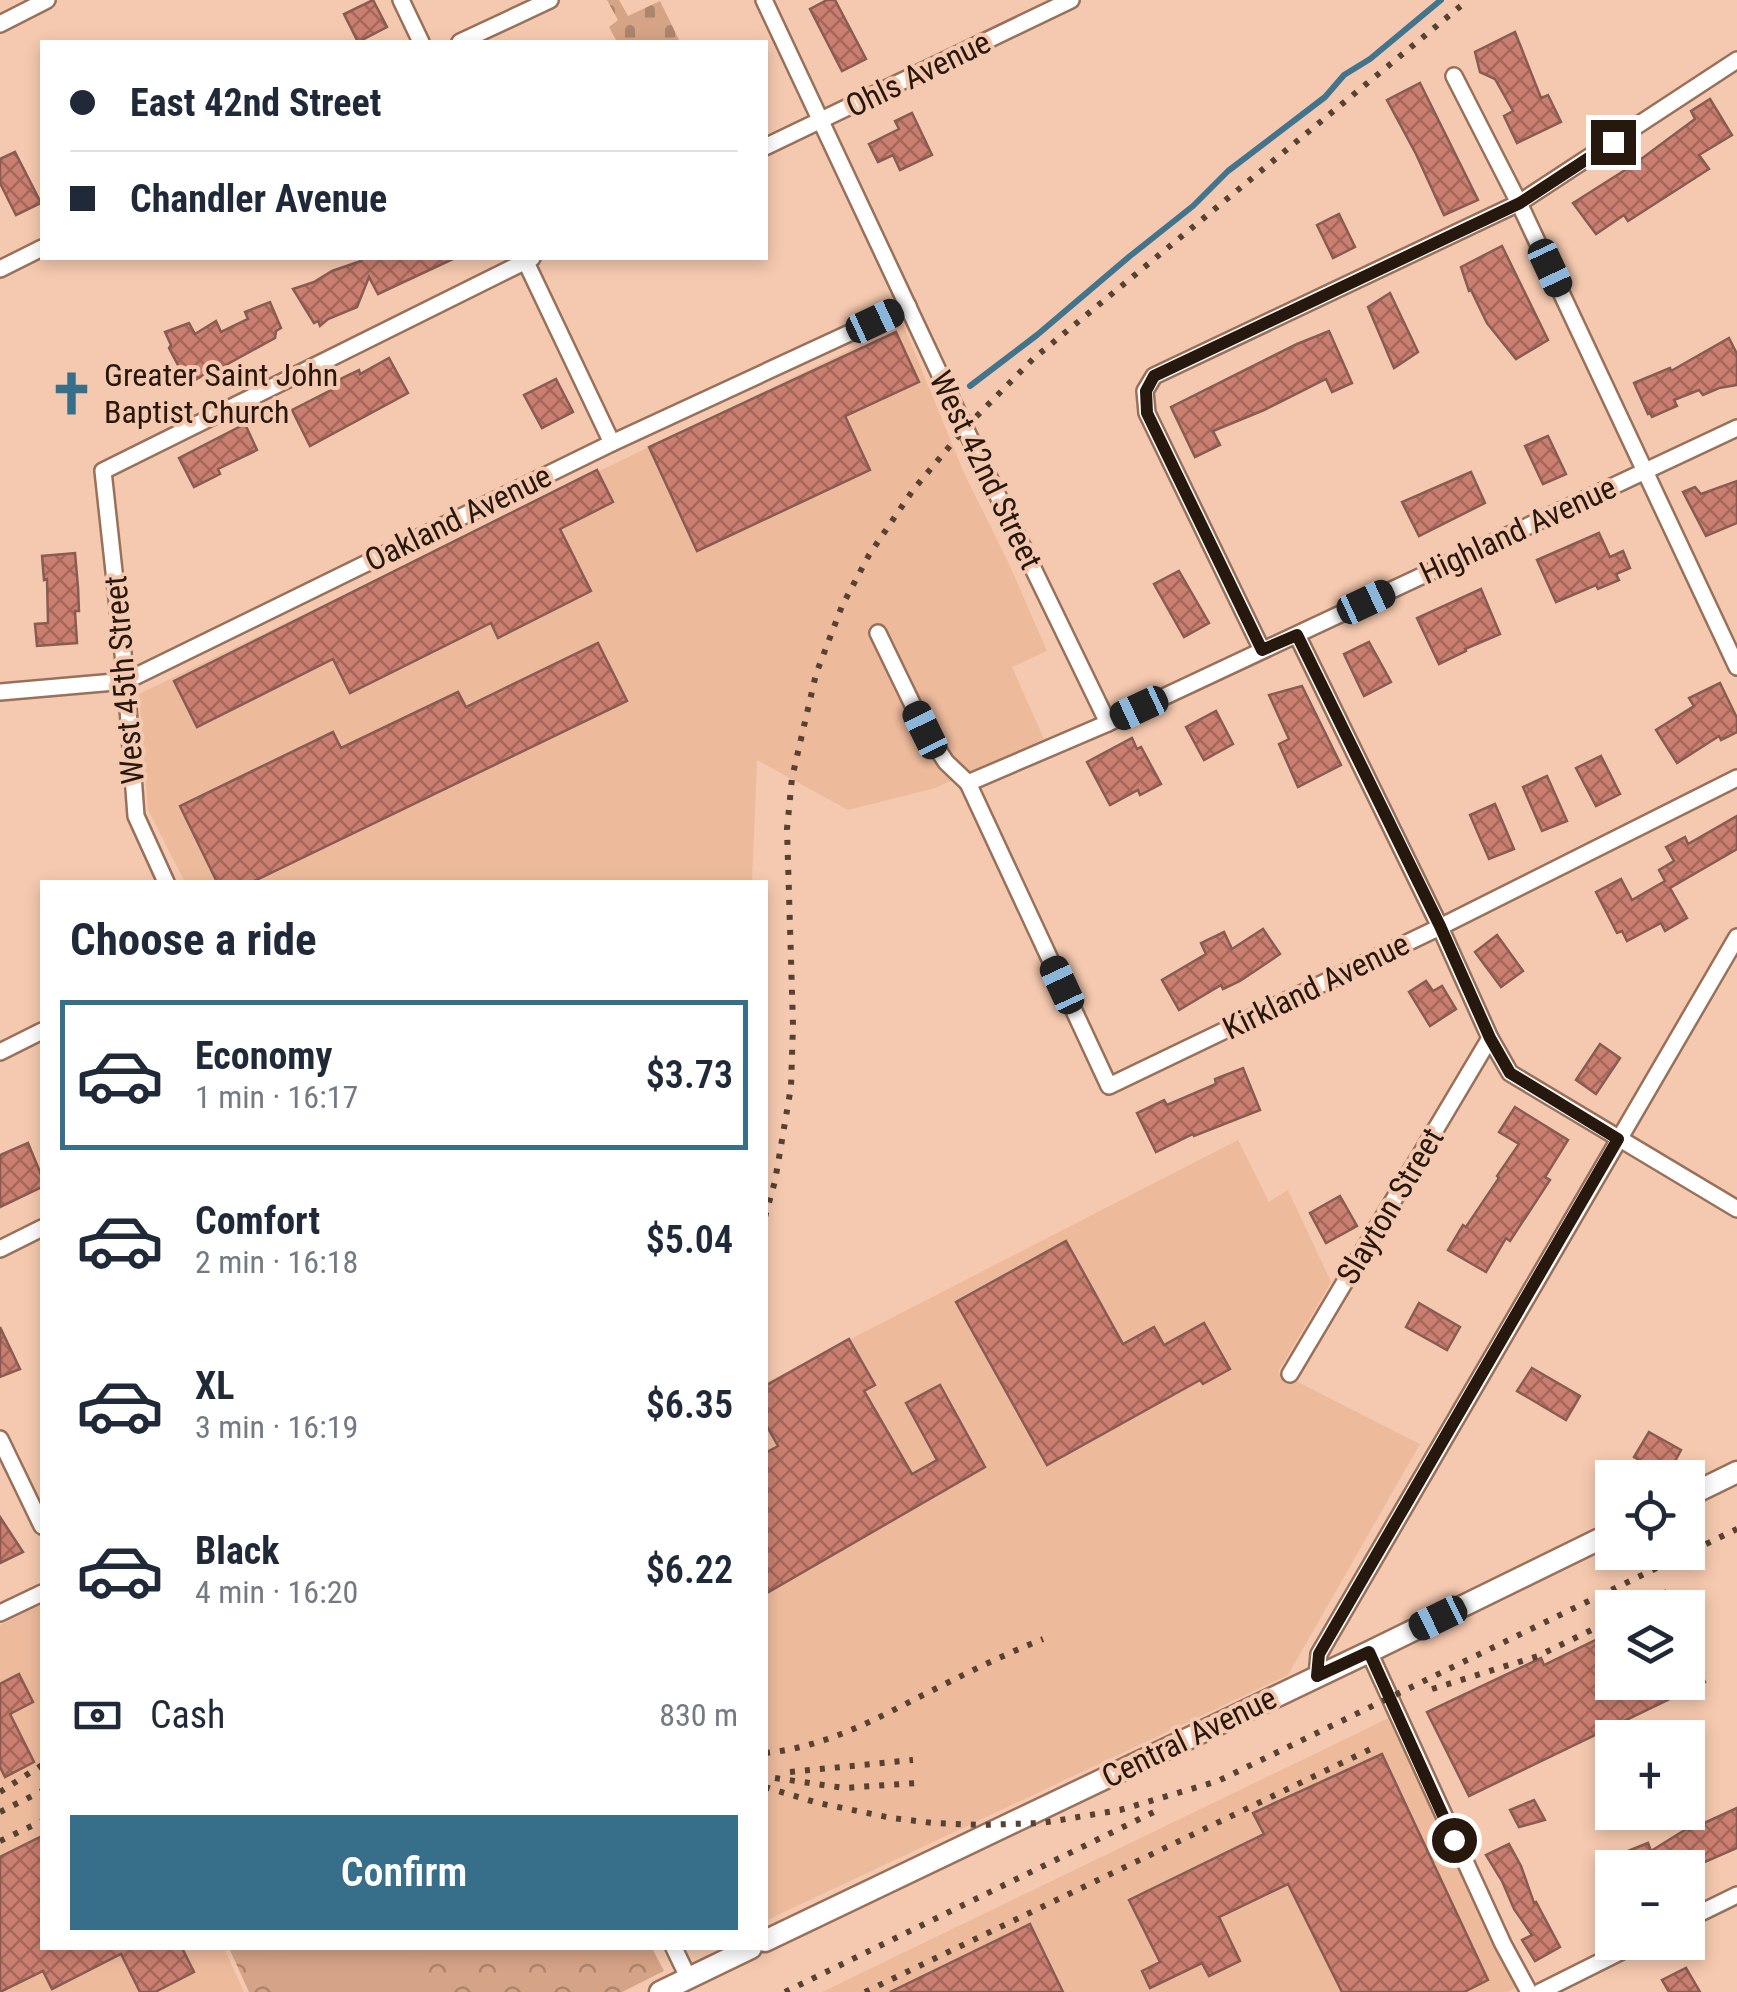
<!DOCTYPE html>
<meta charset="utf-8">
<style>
:root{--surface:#fff;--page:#f2f2f3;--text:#1f2937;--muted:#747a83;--line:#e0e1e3;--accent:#376e89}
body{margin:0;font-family:"Roboto Condensed",sans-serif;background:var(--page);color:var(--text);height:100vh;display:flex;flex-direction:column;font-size:38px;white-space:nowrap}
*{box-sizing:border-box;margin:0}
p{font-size:32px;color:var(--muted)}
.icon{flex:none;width:55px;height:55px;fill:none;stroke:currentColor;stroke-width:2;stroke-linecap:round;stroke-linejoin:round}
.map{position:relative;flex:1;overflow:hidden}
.details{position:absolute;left:40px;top:880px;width:728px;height:1070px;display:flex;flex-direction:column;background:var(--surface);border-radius:0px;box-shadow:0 5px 15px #0003}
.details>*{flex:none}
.hud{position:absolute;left:40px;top:40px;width:728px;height:220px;border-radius:0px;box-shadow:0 5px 15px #0003;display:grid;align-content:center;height:220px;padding:0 30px;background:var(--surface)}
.buttons{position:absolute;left:1595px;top:1460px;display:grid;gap:20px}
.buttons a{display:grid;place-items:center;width:110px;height:110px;border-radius:0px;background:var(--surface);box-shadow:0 5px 15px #0003;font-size:50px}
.end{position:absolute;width:45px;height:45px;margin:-22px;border:12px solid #27180e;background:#fff;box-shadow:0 0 0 5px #fff}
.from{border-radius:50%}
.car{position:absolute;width:30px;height:60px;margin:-30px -15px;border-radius:12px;box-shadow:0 0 8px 2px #0007;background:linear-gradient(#222 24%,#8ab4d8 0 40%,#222 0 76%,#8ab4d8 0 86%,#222 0)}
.hud b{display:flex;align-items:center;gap:35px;height:95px;font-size:38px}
.hud b+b{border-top:2px solid var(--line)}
.hud i{width:25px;height:25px;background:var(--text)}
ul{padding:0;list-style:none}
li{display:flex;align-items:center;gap:30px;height:150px;margin:0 20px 15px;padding:0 10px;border:5px solid transparent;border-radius:0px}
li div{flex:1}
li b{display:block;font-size:38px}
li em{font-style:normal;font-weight:600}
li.current{border-color:var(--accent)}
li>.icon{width:90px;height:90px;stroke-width:1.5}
h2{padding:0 30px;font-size:45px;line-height:120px}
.pay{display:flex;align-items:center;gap:25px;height:110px;padding:0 30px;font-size:38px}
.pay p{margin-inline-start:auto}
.cta{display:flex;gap:20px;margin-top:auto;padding:20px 30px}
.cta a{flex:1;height:115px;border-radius:0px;background:var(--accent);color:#fff;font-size:40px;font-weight:600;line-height:115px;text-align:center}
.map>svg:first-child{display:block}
.built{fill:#edba9c}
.cemetery{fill:url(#cemetery-stones)}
.park{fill:url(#park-crowns)}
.pitch{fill:#d5a386}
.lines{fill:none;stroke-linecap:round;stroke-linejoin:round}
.stream{stroke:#42758d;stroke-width:6}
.building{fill:url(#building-cross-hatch);stroke:#895c53;stroke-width:2.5}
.minor-casing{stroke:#99715a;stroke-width:20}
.tertiary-casing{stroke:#99715a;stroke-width:25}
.minor{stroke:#fff;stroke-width:15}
.tertiary{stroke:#fff;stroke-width:20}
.rail{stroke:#564133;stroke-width:6;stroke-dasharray:5 10;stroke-linecap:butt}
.route{stroke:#27180e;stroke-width:12}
.labels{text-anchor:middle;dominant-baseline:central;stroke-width:8;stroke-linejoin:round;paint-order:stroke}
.street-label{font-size:32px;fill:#27180e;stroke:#f5c9af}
.poi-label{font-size:32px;fill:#27180e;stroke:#f5c9af;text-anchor:start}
</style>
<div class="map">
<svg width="1737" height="1992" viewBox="0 0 1737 1992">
<defs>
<pattern id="cemetery-stones" width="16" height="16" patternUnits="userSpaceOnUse" patternTransform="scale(2.5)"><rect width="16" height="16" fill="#d5a386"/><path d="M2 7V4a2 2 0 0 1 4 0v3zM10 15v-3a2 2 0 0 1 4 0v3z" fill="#ad846c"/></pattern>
<pattern id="park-crowns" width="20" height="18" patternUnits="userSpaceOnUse" patternTransform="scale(2.5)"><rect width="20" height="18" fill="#d5a386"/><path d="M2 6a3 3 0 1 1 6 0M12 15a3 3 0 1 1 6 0" fill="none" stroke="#ad846c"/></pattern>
<pattern id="building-cross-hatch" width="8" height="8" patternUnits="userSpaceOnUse" patternTransform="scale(2.5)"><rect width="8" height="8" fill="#ca7f70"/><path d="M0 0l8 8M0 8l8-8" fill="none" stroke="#a4675a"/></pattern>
</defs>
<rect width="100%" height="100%" fill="#f5c9af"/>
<g class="built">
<path d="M903 324 964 473 1009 564 1047 651 1012 667 1044 739 935 788 848 810 757 760 752 882H185L148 810 139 694Z"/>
<path d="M1238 1140 1269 1202 1288 1190 1331 1282 1278 1372 1420 1444 1288 1675 765 1921V1383Z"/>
<path d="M42 1604V1948H224L244 1992H0V1625Z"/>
<path d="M1391 1717 1521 1985 1507 1992H822Z"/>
</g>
<path class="cemetery" d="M607 0H619L628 16 660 1 680 42H617L609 27 618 20Z"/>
<path class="park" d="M229 1948H652L664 1971 622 1992H249Z"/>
<path class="pitch" d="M294 1948H412L434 1992H277L266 1961Z"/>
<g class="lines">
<path class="stream" d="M970 386 1037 335 1130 256 1193 206 1228 171 1325 97 1344 75 1370 59 1441 0"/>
</g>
<g class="building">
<path d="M373 0 387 27 358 42 344 14Z"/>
<path d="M827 0H835L866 59 842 71 810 9Z"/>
<path d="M1515 32 1541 98 1548 95 1561 122 1517 143 1504 116 1513 111 1495 79 1480 72 1475 52Z"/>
<path d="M1420 83 1478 200 1444 215 1416 154 1387 100Z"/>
<path d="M1710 99 1732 135 1699 155 1709 169 1628 221 1624 215 1596 234 1573 203 1633 165 1695 119 1691 111Z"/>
<path d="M912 113 932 155 900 170 893 155 878 162 869 144 899 129 895 121Z"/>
<path d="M15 152 41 203 16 215 0 183V159Z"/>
<path d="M1339 214 1355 247 1333 258 1317 225Z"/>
<path d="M1502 246 1548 340 1516 359 1487 323 1471 290 1469 291 1461 267Z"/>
<path d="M359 258H455L378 294 369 277 357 307 328 319 320 326 318 321 314 323 293 289 314 282 332 271 361 261Z"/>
<path d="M1390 293 1418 352 1394 368 1368 307Z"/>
<path d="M270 302 281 328 276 331 275 338 222 367 221 365 188 384 169 348 171 345 165 332 189 323 195 334 216 321 221 332 248 319 245 312Z"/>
<path d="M1329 331 1352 383 1332 392 1326 379 1264 410 1213 431 1220 445 1195 457 1171 407 1297 344Z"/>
<path d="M896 332 919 382 845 416 870 470 697 551 649 447Z"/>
<path d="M1729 338 1737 354V385L1719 388 1703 395 1699 390 1674 400 1677 406 1652 417 1650 413 1648 414 1634 383 1670 368 1671 371Z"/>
<path d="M389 358 408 393 310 446 292 410 337 387 334 382 359 370 360 374Z"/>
<path d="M556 379 573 412 542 428 524 395Z"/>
<path d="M245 424 257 450 218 469 220 474 194 487 179 458Z"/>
<path d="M1548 436 1566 474 1543 484 1525 446Z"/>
<path d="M597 470 613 502 560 529 591 591 498 638 491 623 350 693 333 659 197 727 174 681Z"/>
<path d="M1471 472 1485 503 1419 536 1402 502Z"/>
<path d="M1737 481V523L1706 536 1683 492 1695 487 1701 494Z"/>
<path d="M1599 533 1610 557 1623 551 1630 568 1616 574 1619 580 1598 589 1596 585 1556 602 1537 560Z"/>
<path d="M75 553 78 587 79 611H75L77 643 37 646 35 624 48 623 47 579 44 580 42 556Z"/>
<path d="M1179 571 1209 623 1184 637 1154 584Z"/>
<path d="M1481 589 1500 634 1465 649 1466 651 1439 664 1417 618Z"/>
<path d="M1369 642 1391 682 1364 696 1344 654Z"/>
<path d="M598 643 627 701 252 882H217L180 806 333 732 341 748 458 692 466 707Z"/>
<path d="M1720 683 1737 718V732L1721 740 1719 736 1677 763 1656 730 1694 706 1689 698Z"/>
<path d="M1302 686 1341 765 1298 787 1279 744 1289 739 1269 695Z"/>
<path d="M1216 711 1233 744 1204 760 1186 727Z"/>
<path d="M1132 738 1137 749 1141 747 1161 784 1140 795 1138 790 1110 805 1087 762Z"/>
<path d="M1601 756 1620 794 1596 806 1576 768Z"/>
<path d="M1547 776 1567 821 1542 831 1523 787Z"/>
<path d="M1495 804 1514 849 1489 859 1470 815Z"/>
<path d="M1737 816V849L1670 888 1687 918 1665 931 1661 923 1627 941 1622 931 1617 933 1596 892 1621 879 1632 900 1665 881 1659 870 1674 861 1666 847 1685 837 1688 844Z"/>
<path d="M1263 929 1280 954 1240 981 1223 989 1221 985 1179 1010 1162 980 1206 954 1201 943 1224 932 1232 949Z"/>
<path d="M1497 935 1523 971 1501 987 1475 952Z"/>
<path d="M1426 981 1433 991 1442 986 1456 1009 1430 1026 1409 992Z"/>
<path d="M1600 1044 1620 1058 1596 1094 1576 1080Z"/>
<path d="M1243 1068 1260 1110 1194 1136 1193 1134 1156 1152 1137 1113 1164 1100 1167 1105 1216 1084 1215 1079Z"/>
<path d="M1515 1107 1568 1140 1545 1177 1550 1180 1529 1212 1510 1241 1506 1238 1486 1272 1448 1250 1463 1225 1466 1227 1499 1178 1497 1176 1519 1144 1499 1132Z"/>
<path d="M28 1143 42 1177V1187L0 1207V1155Z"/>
<path d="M1340 1196 1357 1226 1326 1243 1310 1213Z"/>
<path d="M1066 1241 1123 1344 1154 1327 1164 1345 1204 1323 1230 1369 1203 1384 1200 1380 1047 1465 956 1302Z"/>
<path d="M1419 1303 1460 1327 1447 1350 1406 1327Z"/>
<path d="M0 1327 20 1369 0 1377Z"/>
<path d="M849 1339 875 1385 864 1391 912 1474 937 1460 906 1403 940 1385 985 1467 765 1594V1453L778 1446 765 1423V1386Z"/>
<path d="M1532 1368 1580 1396 1566 1420 1517 1391Z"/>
<path d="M1649 1432 1681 1450 1667 1476 1634 1457Z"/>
<path d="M0 1517 23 1552 0 1563Z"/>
<path d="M1612 1632V1682H1688V1648L1705 1682 1469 1796 1427 1712 1541 1658 1544 1665Z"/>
<path d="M19 1674 33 1702 10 1714 34 1762 5 1777 0 1767V1684Z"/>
<path d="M1382 1754 1488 1980 1464 1992H1342L1288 1884 1219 1917 1240 1961 1209 1976 1202 1963 1150 1988 1142 1971 1160 1962 1129 1900 1264 1834 1253 1813Z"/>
<path d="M1534 1800 1545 1820 1519 1827 1510 1810Z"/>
<path d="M1737 1808V1848L1691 1868H1625L1629 1865 1623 1853 1648 1843 1651 1851 1688 1828 1689 1830Z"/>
<path d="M42 1836V1948H182L194 1972 155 1992H140L121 1954 52 1989 43 1971 0 1992V1857Z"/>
<path d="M1509 1844 1521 1866 1534 1903 1536 1902 1560 1947 1535 1961 1522 1940 1532 1935 1514 1909 1502 1881 1486 1855Z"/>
<path d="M1030 1924 1063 1992H890Z"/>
<path d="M1686 1968 1700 1992H1669L1662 1980Z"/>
</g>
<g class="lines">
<defs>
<g id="minor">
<path d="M401 0 421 42"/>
<path d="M764 0 965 428 1108 723"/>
<path d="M0 24 47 0"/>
<path d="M460 42 550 0"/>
<path d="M1454 76 1519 203 1737 667"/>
<path d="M765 147 1071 0"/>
<path d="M524 258 612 443"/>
<path d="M0 269 42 248"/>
<path d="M878 633 925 730 946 762 968 783 1108 723 1737 428"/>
<path d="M1297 635 1440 927 1490 1038 1510 1073 1737 1209"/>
<path d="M1262 650 1147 413 1145 391 1154 376 1519 203 1737 60"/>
<path d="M0 692 126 681 612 443 908 306"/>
<path d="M968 783 1109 1086 1440 927 1737 778"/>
<path d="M166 882 136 816 126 681 103 471 532 258"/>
<path d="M0 1052 42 1031"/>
<path d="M0 1249 42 1228"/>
<path d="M1290 1374 1490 1038"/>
<path d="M0 1439 42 1526"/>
<path d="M0 1613 42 1593"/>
<path d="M1369 1652 1503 1944 1529 1992"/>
<path d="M1317 1676 1319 1654 1737 937"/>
<path d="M1688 1919 1737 1895"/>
<path d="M674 1948 688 1977"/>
<path d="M1540 1992 1640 1942"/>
</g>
<g id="tertiary">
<path d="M1688 1496 1737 1472"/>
<path d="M765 1941 1369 1652 1612 1533"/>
<path d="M660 1992 751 1948"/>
</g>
</defs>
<use href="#minor" class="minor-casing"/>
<use href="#tertiary" class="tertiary-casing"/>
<use href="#minor" class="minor"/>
<use href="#tertiary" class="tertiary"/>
<g class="rail">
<path d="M765 1217 775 1181 791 1087 793 1025 787 829 792 778 816 674 842 606 869 555 913 490 965 428 1033 359 1468 0"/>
<path d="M1637 1608 1667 1592"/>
<path d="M1432 1689 1538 1656 1612 1620"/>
<path d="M765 1753C820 1748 869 1723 917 1698 959 1677 1000 1656 1043 1639"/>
<path d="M790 1772 913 1760"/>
<path d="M775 1778 844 1788 917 1783"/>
<path d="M765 1787 818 1803 892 1818 933 1823 980 1825 1042 1823 1120 1810 1218 1781 1737 1529"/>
<path d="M0 1792 42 1765"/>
<path d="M0 1812 42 1791"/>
<path d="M0 1841 42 1821"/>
<path d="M785 1992 1158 1810"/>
<path d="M865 1992 1377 1746"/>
</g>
</g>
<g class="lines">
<path class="route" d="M1454 1840 1369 1652 1317 1676 1319 1654 1618 1139 1510 1073 1490 1038 1440 926 1297 635 1262 650 1147 413 1146 391 1154 376 1520 203 1613 142"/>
</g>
<defs>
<symbol id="church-bare" viewBox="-9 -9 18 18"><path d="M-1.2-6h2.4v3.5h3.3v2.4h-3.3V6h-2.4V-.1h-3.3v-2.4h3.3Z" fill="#376e89" stroke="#f5c9af" stroke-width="2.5" paint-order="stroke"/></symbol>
</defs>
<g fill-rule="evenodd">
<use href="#church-bare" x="40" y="362" width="63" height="63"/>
</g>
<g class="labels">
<g class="street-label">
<text transform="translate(918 74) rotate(-26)">Ohls Avenue</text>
<text transform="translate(986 470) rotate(64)">West 42nd Street</text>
<text transform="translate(458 518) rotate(-26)">Oakland Avenue</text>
<text transform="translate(1518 530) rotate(-25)">Highland Avenue</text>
<text transform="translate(124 680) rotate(-95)">West 45th Street</text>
<text transform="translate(1316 986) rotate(-26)">Kirkland Avenue</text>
<text transform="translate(1390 1206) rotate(-59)">Slayton Street</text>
<text transform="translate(1189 1737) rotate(-26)">Central Avenue</text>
</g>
<g class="poi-label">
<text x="104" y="375">Greater Saint John<tspan x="104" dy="37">Baptist Church</tspan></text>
</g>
</g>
</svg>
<div class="buttons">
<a><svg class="icon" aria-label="locate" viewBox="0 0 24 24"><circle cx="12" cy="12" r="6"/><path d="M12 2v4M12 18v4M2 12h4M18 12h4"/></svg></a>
<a><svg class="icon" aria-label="layers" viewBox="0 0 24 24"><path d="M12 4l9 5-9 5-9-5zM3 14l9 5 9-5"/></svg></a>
<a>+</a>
<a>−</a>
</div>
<i class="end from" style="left:1454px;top:1840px"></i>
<i class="end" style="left:1613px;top:142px"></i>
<i class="car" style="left:1550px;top:268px;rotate:155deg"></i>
<i class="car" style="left:875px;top:321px;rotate:65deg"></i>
<i class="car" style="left:1366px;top:602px;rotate:65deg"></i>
<i class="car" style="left:1139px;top:708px;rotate:245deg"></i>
<i class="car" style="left:925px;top:730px;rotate:334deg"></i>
<i class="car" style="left:1062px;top:985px;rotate:335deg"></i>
<i class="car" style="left:1438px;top:1618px;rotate:244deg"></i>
<div class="hud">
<b><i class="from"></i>East 42nd Street</b>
<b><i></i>Chandler Avenue</b>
</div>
<section class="details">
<h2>Choose a ride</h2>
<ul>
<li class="current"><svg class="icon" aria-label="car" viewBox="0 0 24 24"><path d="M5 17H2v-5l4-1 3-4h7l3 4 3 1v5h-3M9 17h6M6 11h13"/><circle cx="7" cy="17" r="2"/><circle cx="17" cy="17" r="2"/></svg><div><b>Economy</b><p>1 min · 16:17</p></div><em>$3.73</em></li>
<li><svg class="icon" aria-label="car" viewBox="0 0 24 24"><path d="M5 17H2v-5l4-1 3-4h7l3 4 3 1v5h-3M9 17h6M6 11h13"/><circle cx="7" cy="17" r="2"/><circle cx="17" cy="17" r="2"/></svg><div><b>Comfort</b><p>2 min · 16:18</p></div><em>$5.04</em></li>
<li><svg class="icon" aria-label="car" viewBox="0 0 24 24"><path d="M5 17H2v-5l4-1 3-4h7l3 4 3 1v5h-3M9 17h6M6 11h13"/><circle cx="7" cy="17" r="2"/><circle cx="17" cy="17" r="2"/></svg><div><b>XL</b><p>3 min · 16:19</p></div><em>$6.35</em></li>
<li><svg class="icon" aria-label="car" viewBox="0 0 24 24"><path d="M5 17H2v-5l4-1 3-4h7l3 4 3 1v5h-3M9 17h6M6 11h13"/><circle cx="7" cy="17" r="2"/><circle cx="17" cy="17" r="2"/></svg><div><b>Black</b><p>4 min · 16:20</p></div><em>$6.22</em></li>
</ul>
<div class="pay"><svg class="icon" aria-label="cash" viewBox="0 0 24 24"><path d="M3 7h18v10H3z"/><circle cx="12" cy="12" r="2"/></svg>Cash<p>830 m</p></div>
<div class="cta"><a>Confirm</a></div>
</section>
</div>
